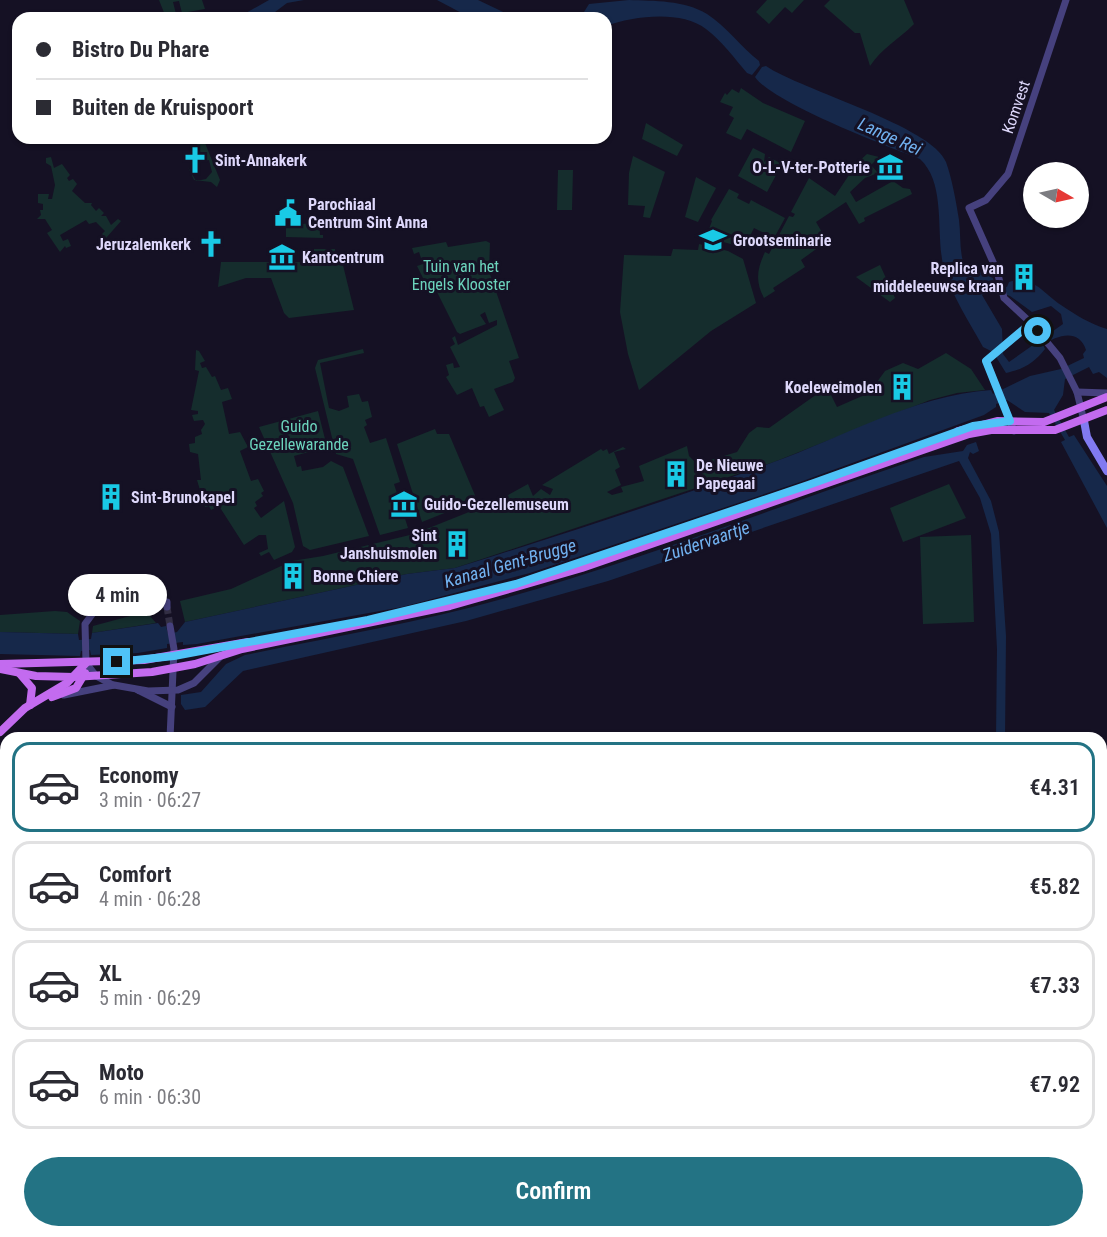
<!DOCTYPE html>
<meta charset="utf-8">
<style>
:root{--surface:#fff;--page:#f7f7f7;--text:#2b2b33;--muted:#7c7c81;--line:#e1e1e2;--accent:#237384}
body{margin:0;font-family:"Roboto Condensed",sans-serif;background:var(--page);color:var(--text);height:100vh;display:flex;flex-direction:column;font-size:22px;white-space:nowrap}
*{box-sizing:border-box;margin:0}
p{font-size:20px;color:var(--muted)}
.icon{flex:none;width:33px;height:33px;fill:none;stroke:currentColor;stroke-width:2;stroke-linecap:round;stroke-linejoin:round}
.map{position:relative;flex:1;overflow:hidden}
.panel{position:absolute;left:0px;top:732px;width:1107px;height:506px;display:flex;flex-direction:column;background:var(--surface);border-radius:18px 18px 0 0;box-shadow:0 2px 4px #0004}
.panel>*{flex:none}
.hud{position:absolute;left:12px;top:12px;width:600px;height:132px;border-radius:18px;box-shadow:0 2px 4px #0004;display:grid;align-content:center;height:132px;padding:0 24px;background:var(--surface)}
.needle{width:39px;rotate:99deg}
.buttons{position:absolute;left:1023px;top:162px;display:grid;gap:12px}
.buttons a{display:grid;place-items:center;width:66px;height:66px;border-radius:50%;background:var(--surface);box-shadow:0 2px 4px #0004;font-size:30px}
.end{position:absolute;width:27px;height:27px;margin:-14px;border:8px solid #4fc3f7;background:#111;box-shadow:0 0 0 3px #111}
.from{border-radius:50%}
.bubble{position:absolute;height:42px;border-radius:21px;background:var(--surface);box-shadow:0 2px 4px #0004;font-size:20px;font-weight:600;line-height:42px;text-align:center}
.hud b{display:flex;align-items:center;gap:21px;height:57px;font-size:22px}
.hud b+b{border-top:2px solid var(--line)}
.hud i{width:15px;height:15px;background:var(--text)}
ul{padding:10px 0 0;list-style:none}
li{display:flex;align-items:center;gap:18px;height:90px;margin:0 12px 9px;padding:0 12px;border:3px solid var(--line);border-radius:18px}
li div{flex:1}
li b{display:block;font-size:22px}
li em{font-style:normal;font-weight:600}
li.current{border-color:var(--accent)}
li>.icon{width:54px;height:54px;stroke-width:1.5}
.cta{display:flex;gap:12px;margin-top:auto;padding:12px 24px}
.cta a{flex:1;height:69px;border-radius:36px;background:var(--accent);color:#fff;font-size:24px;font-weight:600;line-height:69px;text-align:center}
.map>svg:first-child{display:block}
.green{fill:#152d2d}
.water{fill:#16284a;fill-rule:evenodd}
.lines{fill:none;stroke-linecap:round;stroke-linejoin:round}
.stream{stroke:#16284a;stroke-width:1.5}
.tertiary-tunnel{stroke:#332f44;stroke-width:7;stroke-dasharray:7 3.5;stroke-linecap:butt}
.tertiary{stroke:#46417e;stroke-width:7}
.secondary{stroke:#817af1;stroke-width:8}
.primary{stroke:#c36bef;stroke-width:8}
.route{stroke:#4fc3f7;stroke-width:8}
.labels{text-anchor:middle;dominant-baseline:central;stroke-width:6;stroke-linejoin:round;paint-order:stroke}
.street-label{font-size:16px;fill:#ded8fb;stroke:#151124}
.poi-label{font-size:16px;font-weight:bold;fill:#ded8fb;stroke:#151124;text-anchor:start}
.park-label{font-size:16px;fill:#6cd4bd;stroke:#151124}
.water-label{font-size:18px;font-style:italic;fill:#71b1f0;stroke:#151124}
</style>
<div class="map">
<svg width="1107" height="1237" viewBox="0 0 1107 1237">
<rect width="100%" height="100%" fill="#151124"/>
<g class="green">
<path d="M159 0H202L205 9 182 13 179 1 173 2 177 18H162L165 15Z"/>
<path d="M767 0H804L792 13 785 7 769 24 756 12Z"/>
<path d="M830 0H904L914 24C898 40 882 48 870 66L860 33H855L824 6Z"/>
<path d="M741 88 763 103 805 121 791 152 747 129 741 140 726 133 734 118 729 115 733 107 720 102 725 93 727 95 732 89 739 93Z"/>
<path d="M646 123 683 145 677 156 642 139Z"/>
<path d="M203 138 220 180 217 187 211 182 194 180 188 167 196 181 206 179 212 172 209 160 204 161 195 139Z"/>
<path d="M753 148 765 154 764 162 769 157 782 164 767 192 738 176Z"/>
<path d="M867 154 879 157 871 165 878 173 865 178 850 192 856 202 893 181 903 188 910 189 912 194 864 218 865 221 859 224 846 202 816 222 823 234 815 240 819 247 801 260 805 267 773 288 775 291 764 298C755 281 757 269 765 252L769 254 789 216 793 217 795 214 791 212 809 178 835 196 857 163Z"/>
<path d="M633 156 665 172 650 218 643 217 645 206 628 205 629 173Z"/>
<path d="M51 157 54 168 62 164 70 175 67 178 69 181 73 179 77 184 72 191 85 203H92L91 205 96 211 99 208 104 213 101 216H106L111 225 118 219 121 221 106 238 102 234 105 231 96 222 89 224 86 220 60 235 63 241 68 239 71 246 66 248 65 246 60 252 47 233 52 230 45 219H37L41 215 40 210H43V204L38 203V194H49L48 199H52L55 185 51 166 46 163V158Z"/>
<path d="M558 170H573L572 210H557Z"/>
<path d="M696 177 716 188 698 222 685 217Z"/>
<path d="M729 189 739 194 737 198 749 204 751 200 785 218 774 238 754 228 745 246 741 247 706 237 712 221 711 220Z"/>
<path d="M319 222 320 235H323V238L286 237V226Z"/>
<path d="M486 241 490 243 489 271 519 358 509 361 515 378 513 382 494 389 504 410 489 417 484 406 480 407 472 388 457 395 446 377 449 375 446 365 453 363 454 368 460 367 450 347 455 344 452 338 455 336 458 345 497 325V320L489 323 485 312 480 315 486 324 460 334 457 332 434 286 428 288 417 266 423 264 419 252 414 254 412 248 446 242 448 247Z"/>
<path d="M699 244 728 251 743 259 756 303 711 331 639 390 628 354 620 312 624 255 671 256 673 249 698 250Z"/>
<path d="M314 249H335V253H340L354 310 289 318 284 313 271 278H246L218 287 221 262H314Z"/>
<path d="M880 265 895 298 890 302 856 277Z"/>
<path d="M363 349 364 353 320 363 329 408 339 411 349 407 347 396 359 394 362 402 368 401 372 417 365 420 367 425 364 427 370 443 386 438 400 482 394 484 408 528 380 535 353 459 336 454 315 368 318 360Z"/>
<path d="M196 350 199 351 205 361 200 363 202 368 206 367 212 377 215 376 221 390 228 388 232 399 222 402 229 434 240 432 248 447 240 451 251 481 258 479 264 491 261 493 263 496 255 502 257 506 254 508 261 518 284 501 295 547 292 552 274 560 269 552 261 556 259 553 268 549 266 535H259L244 545 219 506 211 510 209 506 205 507 197 480H201L198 454 190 452 189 444 195 443V437L202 434 201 430 205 424 203 420 194 421 192 415 198 414V411L191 410 199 371 195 370Z"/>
<path d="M946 353 971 369 985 390 957 393 930 400 774 462 455 568 407 574 185 622 180 601 231 589 292 561 323 556 414 534 499 500 528 484 533 496 541 489 550 495 553 489 542 485 601 449 603 451 607 449 609 454 623 447 626 449 614 452 620 467 615 470 621 485 607 492 612 495 623 492 621 487 644 481 639 466 687 446 689 456 697 464 737 452 749 433 757 427 769 428 827 387 837 407 869 393 885 371 903 363 918 369Z"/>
<path d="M318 411 327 447 294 456 297 467 301 466 302 471 323 467 331 461 343 467 369 536 310 550 303 546 293 503 259 427Z"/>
<path d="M435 429 437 434H449L477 500 422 522 397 444Z"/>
<path d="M949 484 966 518 903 542 890 508Z"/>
<path d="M971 535 974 622 923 624 920 537Z"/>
<path d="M55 611 67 612 80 621 78 634 0 632V615Z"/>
<path d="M149 615 156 623 92 633 93 626 130 616Z"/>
<path d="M358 1232H1005L1006 1237H354Z"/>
</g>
<g class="water">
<path d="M269 0H304L287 3 267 18H237Z"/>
<path d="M437 0H478L516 18H471Z"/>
<path d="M629 0C654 1 684 0 707 14 726 26 741 47 759 61L760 65 752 75 747 73C735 59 722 41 706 29 681 10 634 16 606 26V18H521L584 12 589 4Z"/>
<path d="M766 66C801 90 932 126 946 162 952 179 956 201 959 220 961 235 959 250 964 265L993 278 994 283 1007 287 1009 282C1033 274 1044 294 1061 305 1076 315 1090 324 1107 329V378L1099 372 1093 374 1089 367 1065 379 1063 395 1054 410 1069 437 1074 435 1107 486V528L1061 442 1065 440 1049 413 1025 412 1007 400 996 404V407L984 415 800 482 530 573 402 607 197 644 183 645V642L167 644V648L138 653 91 655 90 650 81 651 80 656 0 654V632L78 634 79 640 91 639 92 633 158 623 161 627 166 626 168 634 177 632 185 622 407 574 455 568C561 535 667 501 771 463 844 437 912 396 991 390L993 394 1030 376 1061 369 1084 358 1083 354 1086 350C1079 328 1057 335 1043 345L1045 349C1034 363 1024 369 1006 373L993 352 983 347C970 323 952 296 944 269 935 235 947 184 920 159 886 146 773 103 755 77L762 67ZM990 290 1010 296 1032 312 1051 306 1061 314 1063 324 1009 362 1003 354 1002 329 982 295 989 294Z"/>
<path d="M976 442 979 451 973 454 970 452 968 458 991 501 999 532 1006 636 1005 738H996L997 649 991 534 980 498 959 461 608 581 466 621 243 671 205 707 185 710 181 704V695L201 692 226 664 245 655C331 637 418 623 502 599 645 559 784 504 924 457L963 451 967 445Z"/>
</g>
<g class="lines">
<path class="stream" d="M547 1235 548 1232"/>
<path class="tertiary-tunnel" d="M167 607 170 626"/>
<g class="tertiary">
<path d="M1066 0 1008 174 986 200 969 208 997 271 1004 298 1031 323 1060 358 1077 392 1084 421"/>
<path d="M1077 392 1107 393"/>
<path d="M1014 431 986 361 1031 323"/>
<path d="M170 626 174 649 170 738"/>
<path d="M113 685 96 676 86 663 85 624 99 605 167 602V607"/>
<path d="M138 690 172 707"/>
<path d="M64 695 114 685 148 691 178 690 194 683 221 656"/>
<path d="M192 1232V1237"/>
<path d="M187 1237V1232"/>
</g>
<path class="secondary" d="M1084 421 1087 437 1107 471"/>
<g class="primary">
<path d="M958 431 997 421 1044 422 1107 397"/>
<path d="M0 664 144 660 248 642"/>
<path d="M0 669 36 676 74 677 152 672 195 664 242 649 450 606 582 568 969 434 991 430H1055L1107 410"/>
<path d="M20 674 32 688 30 705"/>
<path d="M52 697 76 688 85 673"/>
<path d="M0 732 25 708 67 683 86 663"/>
</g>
</g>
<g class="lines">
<path class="route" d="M117 662 174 656 368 620 516 584 811 484 973 426 1010 421 986 361 1031 323 1038 331"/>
</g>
<defs>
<symbol id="church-bare" viewBox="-9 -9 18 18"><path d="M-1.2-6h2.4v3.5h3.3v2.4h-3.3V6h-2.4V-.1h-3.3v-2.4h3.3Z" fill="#19cae6" stroke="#151124" stroke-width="2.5" paint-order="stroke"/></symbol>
<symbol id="museum-bare" viewBox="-9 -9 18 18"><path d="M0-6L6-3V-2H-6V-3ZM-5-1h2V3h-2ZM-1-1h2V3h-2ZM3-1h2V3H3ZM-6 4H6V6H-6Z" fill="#19cae6" stroke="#151124" stroke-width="2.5" paint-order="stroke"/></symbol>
<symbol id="civic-bare" viewBox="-9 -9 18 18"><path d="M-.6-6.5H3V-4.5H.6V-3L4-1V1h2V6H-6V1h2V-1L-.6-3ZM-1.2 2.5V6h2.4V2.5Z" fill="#19cae6" stroke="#151124" stroke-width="2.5" paint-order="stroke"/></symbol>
<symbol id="university-bare" viewBox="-9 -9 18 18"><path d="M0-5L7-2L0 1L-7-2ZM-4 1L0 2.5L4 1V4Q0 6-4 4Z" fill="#19cae6" stroke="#151124" stroke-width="2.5" paint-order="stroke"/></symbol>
<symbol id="building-bare" viewBox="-9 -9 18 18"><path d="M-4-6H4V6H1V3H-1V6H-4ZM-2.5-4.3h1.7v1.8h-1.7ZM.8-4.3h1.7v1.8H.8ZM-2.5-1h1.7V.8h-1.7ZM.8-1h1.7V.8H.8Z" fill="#19cae6" stroke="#151124" stroke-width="2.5" paint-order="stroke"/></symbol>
</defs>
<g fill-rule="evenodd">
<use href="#church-bare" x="176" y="141" width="38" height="38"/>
<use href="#museum-bare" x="871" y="148" width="38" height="38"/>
<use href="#civic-bare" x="269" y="194" width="38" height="38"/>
<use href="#university-bare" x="694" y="221" width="38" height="38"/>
<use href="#church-bare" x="192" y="225" width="38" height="38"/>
<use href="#museum-bare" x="263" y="238" width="38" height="38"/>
<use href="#building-bare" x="1005" y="258" width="38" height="38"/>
<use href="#building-bare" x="883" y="368" width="38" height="38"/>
<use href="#building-bare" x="657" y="455" width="38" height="38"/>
<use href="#building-bare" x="92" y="478" width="38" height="38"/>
<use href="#museum-bare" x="385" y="485" width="38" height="38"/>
<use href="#building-bare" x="438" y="525" width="38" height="38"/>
<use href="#building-bare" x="274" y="557" width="38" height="38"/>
</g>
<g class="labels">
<g class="street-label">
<text transform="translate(1016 107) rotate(-71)">Komvest</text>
</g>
<g class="poi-label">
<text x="215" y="160">Sint-Annakerk</text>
<text x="870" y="167" text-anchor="end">O-L-V-ter-Potterie</text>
<text x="308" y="204">Parochiaal<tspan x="308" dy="18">Centrum Sint Anna</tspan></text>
<text x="733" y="240">Grootseminarie</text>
<text x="191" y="244" text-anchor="end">Jeruzalemkerk</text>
<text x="302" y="257">Kantcentrum</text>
<text x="1004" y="268" text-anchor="end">Replica van<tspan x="1004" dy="18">middeleeuwse kraan</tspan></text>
<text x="882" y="387" text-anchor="end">Koeleweimolen</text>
<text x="696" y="465">De Nieuwe<tspan x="696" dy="18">Papegaai</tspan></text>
<text x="131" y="497">Sint-Brunokapel</text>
<text x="424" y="504">Guido-Gezellemuseum</text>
<text x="437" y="535" text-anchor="end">Sint<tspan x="437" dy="18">Janshuismolen</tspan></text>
<text x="313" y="576">Bonne Chiere</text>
</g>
<g class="park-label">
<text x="461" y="266">Tuin van het<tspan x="461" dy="18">Engels Klooster</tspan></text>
<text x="299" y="426">Guido<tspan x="299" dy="18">Gezellewarande</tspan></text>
</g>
<g class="water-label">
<text transform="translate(890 136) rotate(24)">Lange Rei</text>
<text transform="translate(706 541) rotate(-19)">Zuidervaartje</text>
<text transform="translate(510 563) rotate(-16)">Kanaal Gent-Brugge</text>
</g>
</g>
</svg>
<div class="buttons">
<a><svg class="needle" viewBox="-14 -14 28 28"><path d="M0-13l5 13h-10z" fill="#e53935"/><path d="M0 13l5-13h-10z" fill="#7c7c81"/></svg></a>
</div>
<i class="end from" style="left:1038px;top:331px"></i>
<i class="end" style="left:117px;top:662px"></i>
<div class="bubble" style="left:68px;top:574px;width:99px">4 min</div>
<div class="hud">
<b><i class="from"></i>Bistro Du Phare</b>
<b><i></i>Buiten de Kruispoort</b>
</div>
<section class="panel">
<ul>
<li class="current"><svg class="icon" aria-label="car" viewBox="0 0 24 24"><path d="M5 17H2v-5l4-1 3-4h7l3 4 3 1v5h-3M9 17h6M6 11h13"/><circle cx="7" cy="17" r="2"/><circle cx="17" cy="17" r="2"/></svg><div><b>Economy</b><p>3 min · 06:27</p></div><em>€4.31</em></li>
<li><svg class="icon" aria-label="car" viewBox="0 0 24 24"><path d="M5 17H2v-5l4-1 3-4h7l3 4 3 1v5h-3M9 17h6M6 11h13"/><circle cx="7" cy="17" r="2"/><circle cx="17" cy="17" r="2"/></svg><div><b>Comfort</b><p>4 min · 06:28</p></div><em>€5.82</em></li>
<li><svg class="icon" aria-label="car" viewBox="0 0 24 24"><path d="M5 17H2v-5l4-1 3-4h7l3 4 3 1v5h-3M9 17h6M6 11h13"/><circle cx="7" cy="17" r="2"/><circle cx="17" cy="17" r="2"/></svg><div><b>XL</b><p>5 min · 06:29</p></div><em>€7.33</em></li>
<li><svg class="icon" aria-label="car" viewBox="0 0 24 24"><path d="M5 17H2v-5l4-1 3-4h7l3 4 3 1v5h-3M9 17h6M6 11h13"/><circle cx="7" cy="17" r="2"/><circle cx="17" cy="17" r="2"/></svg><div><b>Moto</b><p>6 min · 06:30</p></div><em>€7.92</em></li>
</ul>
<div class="cta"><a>Confirm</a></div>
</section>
</div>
